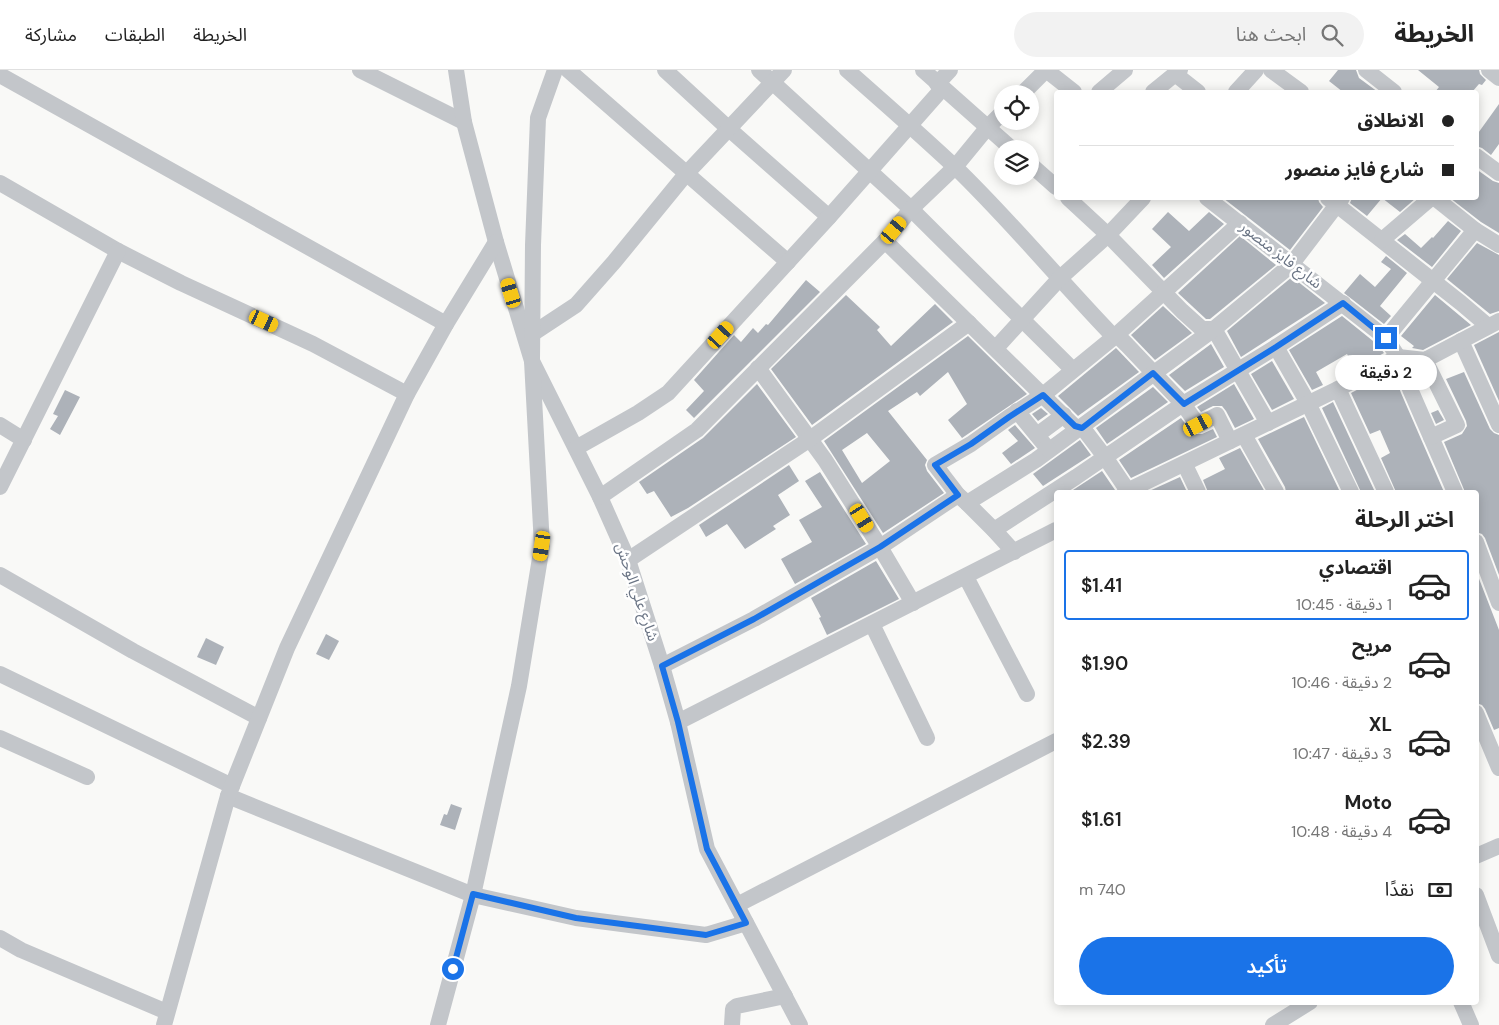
<!DOCTYPE html>
<html lang="ar">
<meta charset="utf-8">
<style>
:root{--surface:#fff;--page:#f2f2f2;--text:#222;--muted:#767676;--line:#e0e0e0;--accent:#1a73e8}
body{margin:0;font-family:"DM Sans","Noto Sans Arabic",sans-serif;background:var(--page);color:var(--text);direction:rtl;height:100vh;display:flex;flex-direction:column;font-size:19px;white-space:nowrap}
*{box-sizing:border-box;margin:0}
p{font-size:16px;color:var(--muted)}
.icon{flex:none;width:28px;height:28px;fill:none;stroke:currentColor;stroke-width:2;stroke-linecap:round;stroke-linejoin:round}
.map{position:relative;flex:1;overflow:hidden;direction:ltr}
.side{position:absolute;left:1054px;top:420px;width:425px;height:515px;display:flex;flex-direction:column;background:var(--surface);border-radius:5px;box-shadow:0 2px 12px #0003;direction:rtl}
.side>*{flex:none}
.hud{position:absolute;left:1054px;top:20px;width:425px;height:110px;border-radius:5px;box-shadow:0 2px 12px #0003;direction:rtl;display:grid;align-content:center;height:110px;padding:0 25px;background:var(--surface)}
.fabs{position:absolute;left:994px;top:15px;display:grid;gap:10px}
.fabs a{display:grid;place-items:center;width:45px;height:45px;border-radius:50%;background:var(--surface);box-shadow:0 2px 12px #0003;font-size:25px}
.end{position:absolute;width:22px;height:22px;margin:-11px;border:6px solid #1a73e8;background:#fff;box-shadow:0 0 0 2px #fff}
.from{border-radius:50%}
.bubble{position:absolute;height:35px;border-radius:18px;background:var(--surface);box-shadow:0 2px 12px #0003;font-size:16px;font-weight:600;line-height:35px;text-align:center;direction:rtl}
.car{position:absolute;width:15px;height:30px;margin:-15px -8px;border-radius:6px;box-shadow:0 0 4px 1px #0007;background:linear-gradient(#f5c518 24%,#345 0 40%,#f5c518 0 76%,#345 0 86%,#f5c518 0)}
.hud b{display:flex;align-items:center;gap:18px;height:48px;font-size:19px}
.hud b+b{border-top:1px solid var(--line)}
.hud i{width:12px;height:12px;background:var(--text)}
ul{padding:0;list-style:none}
li{display:flex;align-items:center;gap:15px;height:70px;margin:0 10px 8px;padding:0 15px;border:2px solid transparent;border-radius:5px}
li div{flex:1}
li b{display:block;font-size:19px}
li em{font-style:normal;font-weight:600}
li.selected{border-color:var(--accent)}
li>.icon{width:45px;height:45px;stroke-width:1.5}
h2{padding:0 25px;font-size:22px;line-height:60px}
.pay{display:flex;align-items:center;gap:12px;height:55px;padding:0 25px;font-size:19px}
.pay p{margin-inline-start:auto}
.button{display:flex;gap:10px;margin-top:auto;padding:10px 25px}
.button a{flex:1;height:58px;border-radius:30px;background:var(--accent);color:#fff;font-size:20px;font-weight:600;line-height:58px;text-align:center}
header{display:flex;align-items:center;gap:30px;box-sizing:border-box;height:70px;padding:0 25px;background:var(--surface);border-bottom:1px solid var(--line)}
header strong{font-size:24px}
nav{display:flex;gap:28px;margin-inline-start:auto;font-size:18px}
.search{width:350px;height:45px;background:var(--page);display:flex;align-items:center;gap:12px;box-sizing:border-box;padding:0 18px;border-radius:28px;color:var(--muted);font-size:19px}
.map>svg:first-child{display:block}
.building{fill:#adb2b9;fill-rule:evenodd}
.lines{fill:none;stroke-linecap:round;stroke-linejoin:round}
.street{stroke:#c3c6ca;stroke-width:16}
.route{stroke:#1a73e8;stroke-width:6}
.labels{text-anchor:middle;dominant-baseline:central;stroke-width:5;stroke-linejoin:round;paint-order:stroke}
.street-label{font-size:15px;fill:#6b7585;stroke:#fff}
</style>
<header>
<strong>الخريطة</strong>
<div class="search"><svg class="icon" aria-label="search" viewBox="0 0 24 24"><circle cx="10" cy="10" r="6"/><path d="M15 15l6 6"/></svg>ابحث هنا</div>
<nav><a>الخريطة</a><a>الطبقات</a><a>مشاركة</a></nav>
</header>
<div class="map">
<svg width="1499" height="955" viewBox="0 0 1499 955">
<rect width="100%" height="100%" fill="#f9f9f7"/>
<g class="building">
<path d="M1338 0H1356L1359 8 1378 22H1343L1329 11Z"/>
<path d="M1418 0H1479L1480 4 1486 10 1482 15 1479 14 1472 22H1435L1439 17Z"/>
<path d="M1499 34V74L1491 85 1482 78 1476 76V66Z"/>
<path d="M1476 99 1493 111 1499 113V163L1481 152 1450 128H1476Z"/>
<path d="M1223 128H1318L1319 132 1323 137 1290 180Z"/>
<path d="M1352 128H1416L1400 142 1382 128 1367 146 1350 133Z"/>
<path d="M1168 142 1189 161 1209 142 1224 154 1164 208 1152 195 1171 177 1152 159Z"/>
<path d="M1448 151 1461 161 1432 197 1397 170 1405 164 1421 178 1432 167 1433 168Z"/>
<path d="M1240 166 1276 195 1210 249H1206L1178 223Z"/>
<path d="M1477 173 1499 185V241L1490 244 1447 209Z"/>
<path d="M1386 186 1407 203 1380 236 1391 246 1384 254 1344 223 1360 204 1375 217 1391 199 1381 192Z"/>
<path d="M1292 207 1325 233 1241 287 1227 261Z"/>
<path d="M806 210 820 222 694 348 686 340 704 321 694 310 734 265 741 272 753 258 758 263 766 254 768 255Z"/>
<path d="M846 225 880 257 877 260 891 276 935 234 953 252 812 355 771 299Z"/>
<path d="M1435 225 1471 255 1423 280 1412 278 1414 276 1401 266Z"/>
<path d="M1163 236 1192 263 1155 290 1131 265Z"/>
<path d="M1342 246 1378 275 1384 283 1355 299 1347 284 1316 302 1323 315 1312 320 1289 280Z"/>
<path d="M1499 262V331L1474 275Z"/>
<path d="M968 266 1027 324 962 368 948 350 967 334 948 302 920 326 917 322 888 341 927 390 925 395 927 401 944 423 883 463 824 371ZM867 363 890 391 862 413 842 380Z"/>
<path d="M1211 274 1224 297 1185 321 1169 305Z"/>
<path d="M1116 278 1139 302 1078 346 1058 326Z"/>
<path d="M1272 291 1294 329 1272 340 1251 304Z"/>
<path d="M1393 301 1401 323 1444 422H1396L1381 388 1390 383 1380 360 1370 364 1351 323Z"/>
<path d="M1464 302 1490 359 1494 363 1499 365V505L1485 468 1482 464 1476 462V422H1465L1444 372 1462 364 1467 356 1466 351 1446 309Z"/>
<path d="M757 314 796 367 688 438 671 447 654 421 647 424 639 412 703 368Z"/>
<path d="M1234 314 1254 349 1235 358 1226 341 1222 336H1213L1201 342 1197 337Z"/>
<path d="M1153 317 1168 332 1107 374 1096 358Z"/>
<path d="M65 320 80 327 60 365 50 359 58 346 53 344Z"/>
<path d="M1333 332 1375 422H1361L1322 338Z"/>
<path d="M1041 338 1048 344 1038 351 1032 344Z"/>
<path d="M1438 340 1444 350 1436 354 1431 343Z"/>
<path d="M1304 347 1340 422H1286L1285 417 1258 369Z"/>
<path d="M1181 348 1193 364H1202L1213 359 1217 367 1131 408 1119 390Z"/>
<path d="M1015 355 1035 378 1011 394 1002 383 1018 371 1008 360Z"/>
<path d="M1080 370 1091 385 1043 416 1033 404Z"/>
<path d="M1240 378 1265 422H1208L1203 410 1225 399 1219 388Z"/>
<path d="M789 395 799 411 778 425 790 445 773 456 776 459 745 479 727 454 706 467 699 455Z"/>
<path d="M1102 401 1115 420V422H1070Z"/>
<path d="M820 402 866 474 795 514 781 489 812 472 799 450 822 437 805 411Z"/>
<path d="M1180 407 1187 422H1147Z"/>
<path d="M876 491 899 529 827 565 819 548 821 547 811 528Z"/>
<path d="M1476 501 1499 560V658L1494 660 1485 639 1482 635 1476 633Z"/>
<path d="M326 564 339 571 329 590 316 584Z"/>
<path d="M206 568 224 577 216 595 197 587Z"/>
<path d="M451 734 462 738 455 760 440 755 444 744 447 745Z"/>
</g>
<g class="lines">
<g class="street">
<path d="M360 0 464 52"/>
<path d="M456 0 464 52 496 172 532 291 600 427 628 490 662 596 678 652 707 779 800 955"/>
<path d="M568 0 788 192"/>
<path d="M665 0 729 59 829 147"/>
<path d="M759 0 911 139 1073 300"/>
<path d="M847 0C883 32 920 64 955 97 1011 151 1060 211 1114 267H1119L1127 275 1183 334 1198 355 1217 345 1230 371"/>
<path d="M923 0 1012 79"/>
<path d="M1271 0 1301 22"/>
<path d="M1366 0 1394 22"/>
<path d="M1489 0 1499 8"/>
<path d="M1175 4 1198 22"/>
<path d="M0 5 446 254"/>
<path d="M937 14 950 0"/>
<path d="M1099 22 1125 0"/>
<path d="M1153 22 1180 0"/>
<path d="M1236 22 1256 0"/>
<path d="M1022 24 1046 0 1074 22"/>
<path d="M1476 86 1499 103"/>
<path d="M1030 94 1056 117"/>
<path d="M0 113 118 181 181 213 313 274 407 324"/>
<path d="M1068 128 1108 165 1182 241 1202 259H1214L1268 353"/>
<path d="M1207 128 1386 268 1398 287 1410 319 1455 422"/>
<path d="M1328 128 1461 233 1488 256"/>
<path d="M1435 128 1475 160 1499 175"/>
<path d="M1240 153 1114 267 1043 325 1009 347 971 374 935 395 958 425 967 433 1036 390 1214 259 1291 195 1342 128"/>
<path d="M1382 170 1431 128"/>
<path d="M885 171 1075 357H1082L1105 387 1128 421"/>
<path d="M532 264 576 235 614 192 686 104 784 0"/>
<path d="M1386 268 1475 160"/>
<path d="M1461 271 1499 355"/>
<path d="M1276 277 1308 333 1351 422"/>
<path d="M996 278 1060 208 1108 165 1143 128"/>
<path d="M1425 290 1457 355 1431 367"/>
<path d="M758 298 825 390 880 477 913 533"/>
<path d="M1338 319 1386 422"/>
<path d="M1017 341 1049 380"/>
<path d="M0 355 24 370"/>
<path d="M1037 365 1064 345"/>
<path d="M1244 365 1276 422"/>
<path d="M576 378 638 343 668 323 829 147 942 19"/>
<path d="M1185 395 1198 422"/>
<path d="M0 417 118 181"/>
<path d="M1125 422 1338 319 1398 287 1425 290 1499 251"/>
<path d="M600 427 697 360 885 171 911 139 955 97 987 58 1002 43"/>
<path d="M967 433 994 460 1014 482"/>
<path d="M994 460 1076 407 1183 334 1276 277 1343 233"/>
<path d="M1476 472 1499 533"/>
<path d="M628 490 810 369 969 253"/>
<path d="M0 505 133 581 259 648"/>
<path d="M966 507 1027 624"/>
<path d="M872 554 927 668"/>
<path d="M662 596 754 549 880 477 958 425"/>
<path d="M0 604 232 716"/>
<path d="M1476 643 1499 698"/>
<path d="M678 652 1056 460"/>
<path d="M0 668 87 707"/>
<path d="M228 726 473 825 576 848 706 865 746 853"/>
<path d="M1476 786 1499 776"/>
<path d="M1476 825 1499 886"/>
<path d="M737 835 1056 671"/>
<path d="M0 868 21 880 167 942"/>
<path d="M1461 932 1471 955"/>
<path d="M164 955 228 726 287 578 407 324 446 254 496 172"/>
<path d="M438 955 473 825 519 616 542 476 532 291 533 175 538 48 555 0"/>
<path d="M732 955 733 939 737 936 785 926"/>
<path d="M1273 955 1310 932"/>
</g>
</g>
<g class="lines">
<path class="route" d="M453 899 473 824 576 848 706 865 746 853 707 779 678 652 662 596 754 549 880 477 958 425 935 395 971 374 1009 347 1043 325 1075 356 1082 358 1153 303 1184 334 1276 277 1343 233 1386 268"/>
</g>
<g class="labels">
<g class="street-label">
<text transform="translate(1281 185) rotate(38)">شارع فايز منصور</text>
<text transform="translate(637 522) rotate(71)">شارع علي الوحش</text>
</g>
</g>
</svg>
<div class="fabs">
<a><svg class="icon" aria-label="locate" viewBox="0 0 24 24"><circle cx="12" cy="12" r="6"/><path d="M12 2v4M12 18v4M2 12h4M18 12h4"/></svg></a>
<a><svg class="icon" aria-label="layers" viewBox="0 0 24 24"><path d="M12 4l9 5-9 5-9-5zM3 14l9 5 9-5"/></svg></a>
</div>
<i class="end from" style="left:453px;top:899px"></i>
<i class="end" style="left:1386px;top:268px"></i>
<div class="bubble" style="left:1335px;top:285px;width:102px">2 دقيقة</div>
<i class="car" style="left:894px;top:160px;rotate:40deg"></i>
<i class="car" style="left:511px;top:223px;rotate:343deg"></i>
<i class="car" style="left:264px;top:251px;rotate:115deg"></i>
<i class="car" style="left:721px;top:265px;rotate:42deg"></i>
<i class="car" style="left:1198px;top:355px;rotate:63deg"></i>
<i class="car" style="left:862px;top:448px;rotate:148deg"></i>
<i class="car" style="left:542px;top:476px;rotate:189deg"></i>
<div class="hud">
<b><i class="from"></i>الانطلاق</b>
<b><i></i>شارع فايز منصور</b>
</div>
<section class="side">
<h2>اختر الرحلة</h2>
<ul>
<li class="selected"><svg class="icon" aria-label="car" viewBox="0 0 24 24"><path d="M5 17H2v-5l4-1 3-4h7l3 4 3 1v5h-3M9 17h6M6 11h13"/><circle cx="7" cy="17" r="2"/><circle cx="17" cy="17" r="2"/></svg><div><b>اقتصادي</b><p>1 دقيقة · 10:45</p></div><em>$1.41</em></li>
<li><svg class="icon" aria-label="car" viewBox="0 0 24 24"><path d="M5 17H2v-5l4-1 3-4h7l3 4 3 1v5h-3M9 17h6M6 11h13"/><circle cx="7" cy="17" r="2"/><circle cx="17" cy="17" r="2"/></svg><div><b>مريح</b><p>2 دقيقة · 10:46</p></div><em>$1.90</em></li>
<li><svg class="icon" aria-label="car" viewBox="0 0 24 24"><path d="M5 17H2v-5l4-1 3-4h7l3 4 3 1v5h-3M9 17h6M6 11h13"/><circle cx="7" cy="17" r="2"/><circle cx="17" cy="17" r="2"/></svg><div><b>XL</b><p>3 دقيقة · 10:47</p></div><em>$2.39</em></li>
<li><svg class="icon" aria-label="car" viewBox="0 0 24 24"><path d="M5 17H2v-5l4-1 3-4h7l3 4 3 1v5h-3M9 17h6M6 11h13"/><circle cx="7" cy="17" r="2"/><circle cx="17" cy="17" r="2"/></svg><div><b>Moto</b><p>4 دقيقة · 10:48</p></div><em>$1.61</em></li>
</ul>
<div class="pay"><svg class="icon" aria-label="cash" viewBox="0 0 24 24"><path d="M3 7h18v10H3z"/><circle cx="12" cy="12" r="2"/></svg>نقدًا<p>740 m</p></div>
<div class="button"><a>تأكيد</a></div>
</section>
</div>
